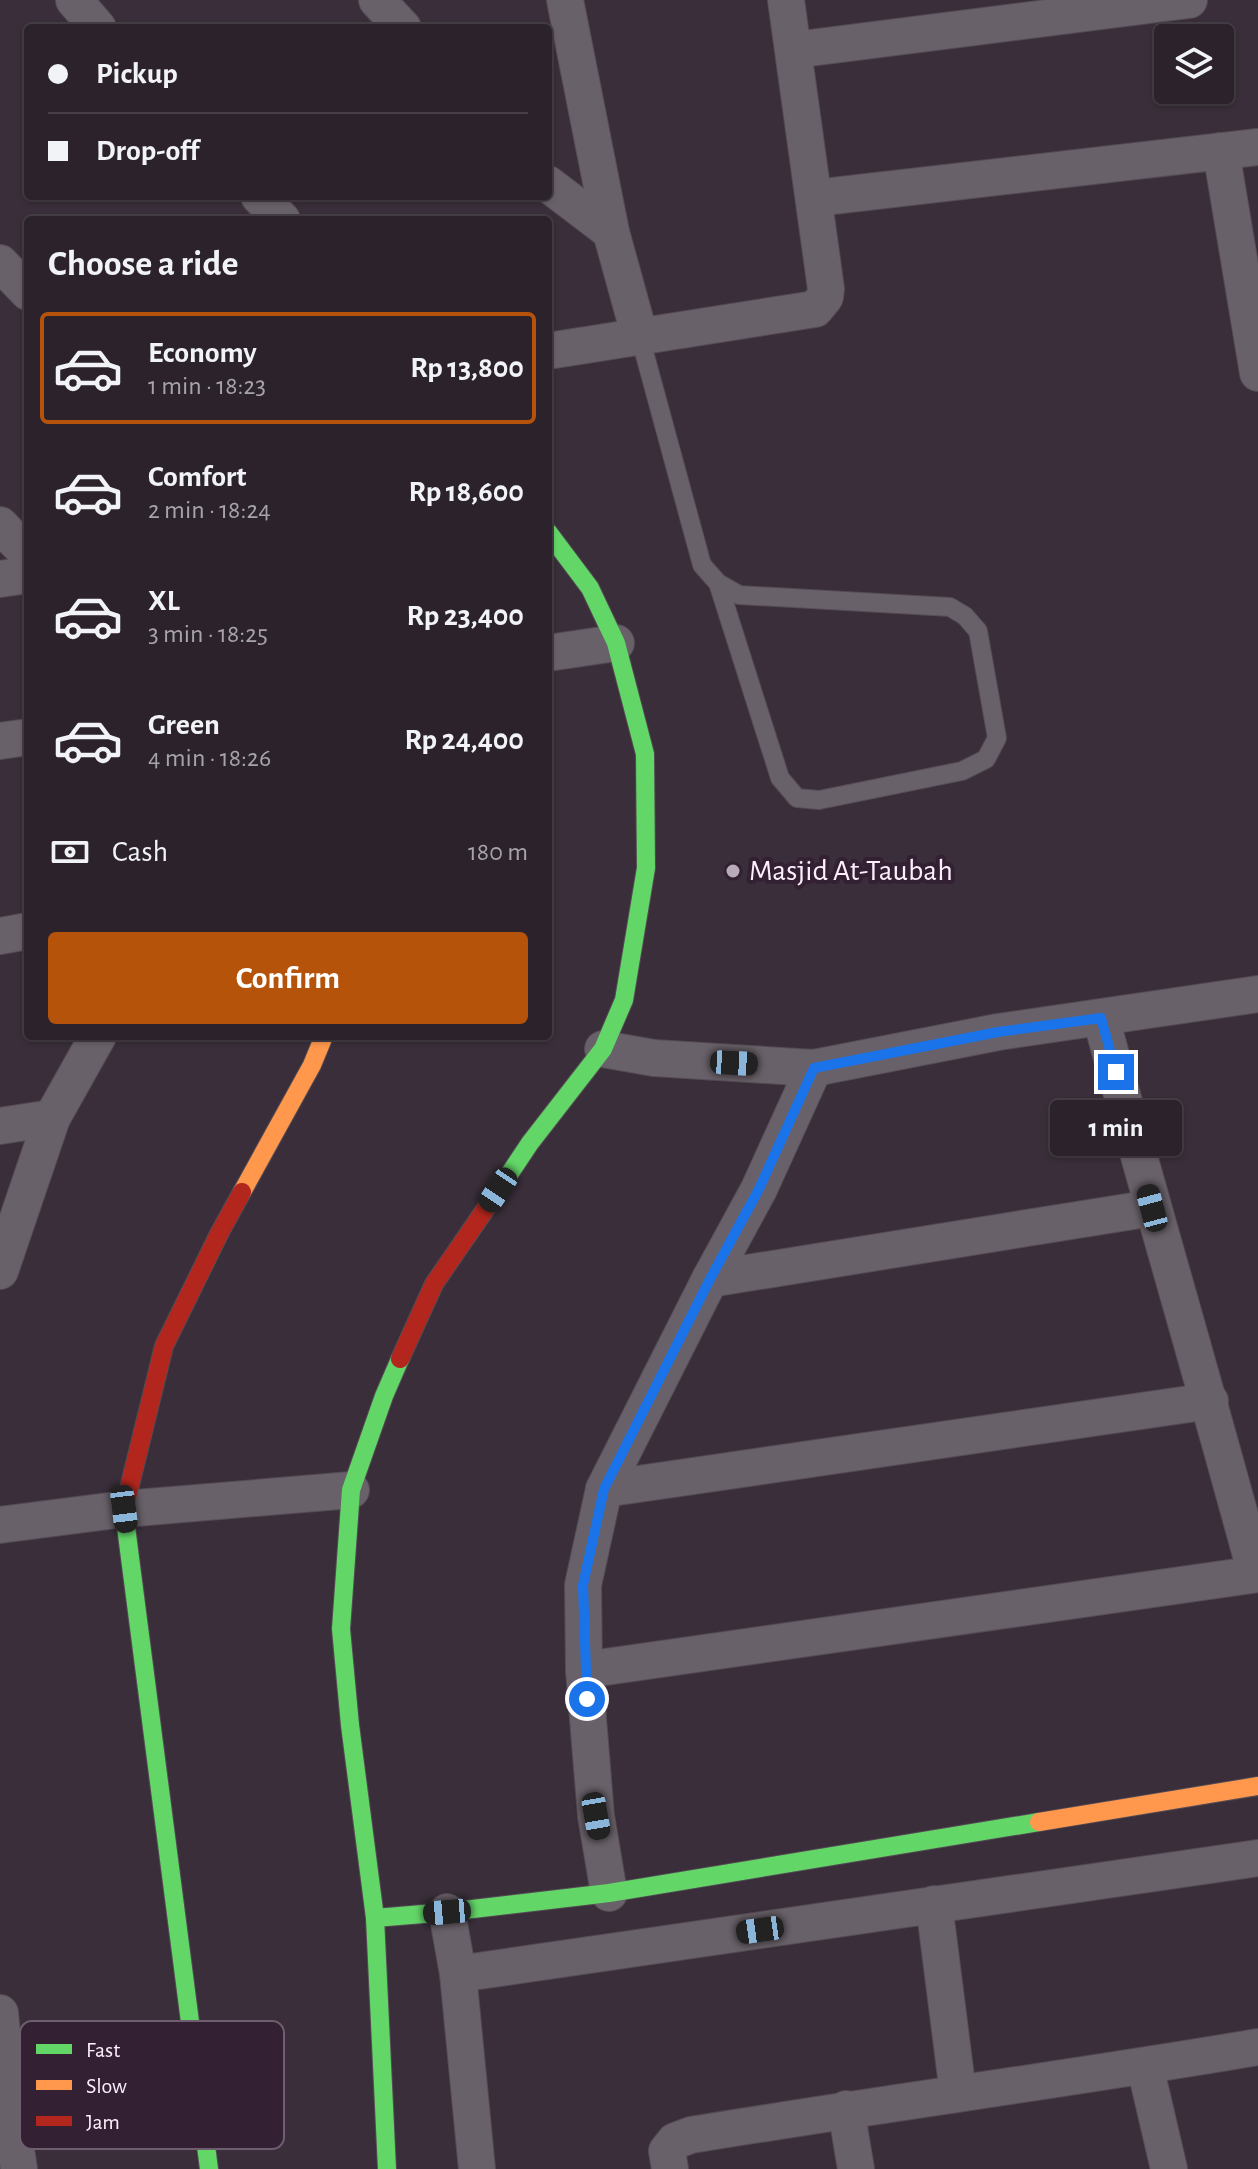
<!DOCTYPE html>
<meta charset="utf-8">
<style>
:root{--surface:#2b222b;--page:#332a33;--text:#f1f3f6;--muted:#a6a4a9;--line:#473f47;--accent:#b45309}
body{margin:0;font-family:"Alegreya Sans",sans-serif;background:var(--page);color:var(--text);height:100vh;display:flex;flex-direction:column;font-size:30px;white-space:nowrap}
*{box-sizing:border-box;margin:0}
p{font-size:26px;color:var(--muted)}
.icon{flex:none;width:44px;height:44px;fill:none;stroke:currentColor;stroke-width:2;stroke-linecap:round;stroke-linejoin:round}
.map{position:relative;flex:1;overflow:hidden}
.side{position:absolute;left:24px;top:216px;width:528px;height:824px;display:flex;flex-direction:column;background:var(--surface);border-radius:8px;box-shadow:0 2px 6px #0004,0 0 0 2px var(--line)}
.side>*{flex:none}
.banner{position:absolute;left:24px;top:24px;width:528px;height:176px;border-radius:8px;box-shadow:0 2px 6px #0004,0 0 0 2px var(--line);display:grid;align-content:center;height:176px;padding:0 24px;background:var(--surface)}
.fabs{position:absolute;left:1154px;top:24px;display:grid;gap:16px}
.fabs a{display:grid;place-items:center;width:80px;height:80px;border-radius:8px;background:var(--surface);box-shadow:0 2px 6px #0004,0 0 0 2px var(--line);font-size:40px}
.end{position:absolute;width:36px;height:36px;margin:-18px;border:10px solid #1a73e8;background:#fff;box-shadow:0 0 0 4px #fff}
.from{border-radius:50%}
.bubble{position:absolute;height:56px;border-radius:8px;background:var(--surface);box-shadow:0 2px 6px #0004,0 0 0 2px var(--line);font-size:26px;font-weight:700;line-height:56px;text-align:center}
.car{position:absolute;width:24px;height:48px;margin:-24px -12px;border-radius:10px;box-shadow:0 0 6px 2px #0007;background:linear-gradient(#222 24%,#8ab4d8 0 40%,#222 0 76%,#8ab4d8 0 86%,#222 0)}
.banner b{display:flex;align-items:center;gap:28px;height:76px;font-size:30px}
.banner b+b{border-top:2px solid var(--line)}
.banner i{width:20px;height:20px;background:var(--text)}
ul{padding:0;list-style:none}
li{display:flex;align-items:center;gap:24px;height:112px;margin:0 16px 12px;padding:0 8px;border:4px solid transparent;border-radius:8px}
li div{flex:1}
li b{display:block;font-size:30px}
li em{font-style:normal;font-weight:700}
li.active{border-color:var(--accent)}
li>.icon{width:72px;height:72px;stroke-width:1.5}
h2{padding:0 24px;font-size:36px;line-height:96px}
.pay{display:flex;align-items:center;gap:20px;height:88px;padding:0 24px;font-size:30px}
.pay p{margin-inline-start:auto}
.cta{display:flex;gap:16px;margin-top:auto;padding:16px 24px}
.cta a{flex:1;height:92px;border-radius:8px;background:var(--accent);color:#fff;font-size:32px;font-weight:700;line-height:92px;text-align:center}
.map>svg:first-child{display:block}
.lines{fill:none;stroke-linecap:round;stroke-linejoin:round}
.lane-casing{stroke:#544b54;stroke-width:20}
.street-casing{stroke:#544b54;stroke-width:38}
.fast-casing{stroke:#544b54;stroke-width:20}
.slow-casing{stroke:#544b54;stroke-width:20}
.jam-casing{stroke:#544b54;stroke-width:20}
.lane{stroke:#696169;stroke-width:18}
.street{stroke:#696169;stroke-width:36}
.fast{stroke:#63d668;stroke-width:18}
.slow{stroke:#ff974d;stroke-width:18}
.jam{stroke:#b3261e;stroke-width:18}
.route{stroke:#1a73e8;stroke-width:10}
.poi-dot{fill:#b8acb8;stroke:#332033;stroke-width:3}
.labels{text-anchor:middle;dominant-baseline:central;stroke-width:8;stroke-linejoin:round;paint-order:stroke}
.poi-label{font-size:30px;fill:#fcf0fc;stroke:#332033;text-anchor:start}
.key{fill:#332033;stroke:#6f5e6f;stroke-width:2}
.key-label{font-size:22px;fill:#fcf0fc}
</style>
<div class="map">
<svg width="1258" height="2169" viewBox="0 0 1258 2169">
<rect width="100%" height="100%" fill="#392e39"/>
<g class="lines">
<defs>
<path id="lane" d="M640 337 702 565 718 583 739 595 950 607 965 616 978 631 997 738 986 759 962 771 819 800 797 798 780 778 718 583"/>
<g id="street">
<path d="M74 0 98 28"/>
<path d="M377 0 403 28"/>
<path d="M565 0 611 232 640 337"/>
<path d="M794 50 1189 0"/>
<path d="M1221 151 1258 373"/>
<path d="M548 184 611 232"/>
<path d="M259 196 282 220"/>
<path d="M815 198 1258 147"/>
<path d="M0 263 28 292"/>
<path d="M548 351 815 309 825 297 826 289 786 0"/>
<path d="M0 525 28 554"/>
<path d="M0 579 28 575"/>
<path d="M548 653 616 643"/>
<path d="M0 741 28 737"/>
<path d="M0 936 28 931"/>
<path d="M1101 1018C1151 1204 1206 1388 1256 1574"/>
<path d="M603 1049 654 1058 814 1068 998 1032 1258 994"/>
<path d="M0 1126 52 1118"/>
<path d="M0 1271 52 1118 98 1036"/>
<path d="M710 1279 1152 1208"/>
<path d="M604 1489 1210 1401"/>
<path d="M0 1525 124 1509 351 1490"/>
<path d="M584 1670 1258 1574"/>
<path d="M609 1893 596 1816 584 1670 583 1585 604 1489 710 1279 759 1189 814 1068"/>
<path d="M934 1904 958 2093"/>
<path d="M447 1912 458 1974 477 2169"/>
<path d="M458 1974 1258 1858"/>
<path d="M0 2013 8 2099 19 2169"/>
<path d="M1145 2066 1169 2169"/>
<path d="M846 2109 856 2169"/>
<path d="M670 2169 667 2151 675 2141 691 2135C880 2104 1069 2079 1258 2047"/>
</g>
<g id="fast">
<path d="M500 1188 530 1143 603 1049 624 1000 646 868 645 754 616 643 590 588 548 532"/>
<path d="M125 1519 209 2169"/>
<path d="M375 1918 447 1912 609 1893 1039 1822"/>
<path d="M387 2169 375 1918 350 1725 341 1629 351 1490 384 1396 400 1359"/>
</g>
<g id="slow">
<path d="M242 1192 312 1065 324 1036"/>
<path d="M1039 1822 1258 1786"/>
</g>
<g id="jam">
<path d="M400 1359 434 1284 500 1188"/>
<path d="M125 1519 124 1509 164 1346 220 1232 242 1192"/>
</g>
</defs>
<use href="#lane" class="lane-casing"/>
<use href="#street" class="street-casing"/>
<use href="#fast" class="fast-casing"/>
<use href="#slow" class="slow-casing"/>
<use href="#jam" class="jam-casing"/>
<use href="#lane" class="lane"/>
<use href="#street" class="street"/>
<use href="#fast" class="fast"/>
<use href="#slow" class="slow"/>
<use href="#jam" class="jam"/>
</g>
<g class="lines">
<path class="route" d="M587 1699 583 1585 604 1489 710 1279 759 1189 814 1068 998 1032 1101 1018 1116 1072"/>
</g>
<circle class="poi-dot" cx="733" cy="871" r="8"/>
<g class="labels">
<g class="poi-label">
<text x="749" y="871">Masjid At-Taubah</text>
</g>
</g>
<rect x="20" y="2021" width="264" height="128" rx="12" class="key"/>
<rect x="36" y="2044" width="36" height="10" fill="#63d668"/>
<rect x="36" y="2080" width="36" height="10" fill="#ff974d"/>
<rect x="36" y="2116" width="36" height="10" fill="#b3261e"/>
<g class="key-label">
<text x="86" y="2057">Fast</text>
<text x="86" y="2093">Slow</text>
<text x="86" y="2129">Jam</text>
</g>
</svg>
<div class="fabs">
<a><svg class="icon" aria-label="layers" viewBox="0 0 24 24"><path d="M12 4l9 5-9 5-9-5zM3 14l9 5 9-5"/></svg></a>
</div>
<i class="end from" style="left:587px;top:1699px"></i>
<i class="end" style="left:1116px;top:1072px"></i>
<div class="bubble" style="left:1050px;top:1100px;width:132px">1 min</div>
<i class="car" style="left:734px;top:1063px;rotate:93deg"></i>
<i class="car" style="left:498px;top:1190px;rotate:214deg"></i>
<i class="car" style="left:1152px;top:1208px;rotate:345deg"></i>
<i class="car" style="left:124px;top:1509px;rotate:173deg"></i>
<i class="car" style="left:596px;top:1816px;rotate:170deg"></i>
<i class="car" style="left:447px;top:1912px;rotate:265deg"></i>
<i class="car" style="left:760px;top:1930px;rotate:262deg"></i>
<div class="banner">
<b><i class="from"></i>Pickup</b>
<b><i></i>Drop-off</b>
</div>
<section class="side">
<h2>Choose a ride</h2>
<ul>
<li class="active"><svg class="icon" aria-label="car" viewBox="0 0 24 24"><path d="M5 17H2v-5l4-1 3-4h7l3 4 3 1v5h-3M9 17h6M6 11h13"/><circle cx="7" cy="17" r="2"/><circle cx="17" cy="17" r="2"/></svg><div><b>Economy</b><p>1 min · 18:23</p></div><em>Rp 13,800</em></li>
<li><svg class="icon" aria-label="car" viewBox="0 0 24 24"><path d="M5 17H2v-5l4-1 3-4h7l3 4 3 1v5h-3M9 17h6M6 11h13"/><circle cx="7" cy="17" r="2"/><circle cx="17" cy="17" r="2"/></svg><div><b>Comfort</b><p>2 min · 18:24</p></div><em>Rp 18,600</em></li>
<li><svg class="icon" aria-label="car" viewBox="0 0 24 24"><path d="M5 17H2v-5l4-1 3-4h7l3 4 3 1v5h-3M9 17h6M6 11h13"/><circle cx="7" cy="17" r="2"/><circle cx="17" cy="17" r="2"/></svg><div><b>XL</b><p>3 min · 18:25</p></div><em>Rp 23,400</em></li>
<li><svg class="icon" aria-label="car" viewBox="0 0 24 24"><path d="M5 17H2v-5l4-1 3-4h7l3 4 3 1v5h-3M9 17h6M6 11h13"/><circle cx="7" cy="17" r="2"/><circle cx="17" cy="17" r="2"/></svg><div><b>Green</b><p>4 min · 18:26</p></div><em>Rp 24,400</em></li>
</ul>
<div class="pay"><svg class="icon" aria-label="cash" viewBox="0 0 24 24"><path d="M3 7h18v10H3z"/><circle cx="12" cy="12" r="2"/></svg>Cash<p>180 m</p></div>
<div class="cta"><a>Confirm</a></div>
</section>
</div>
